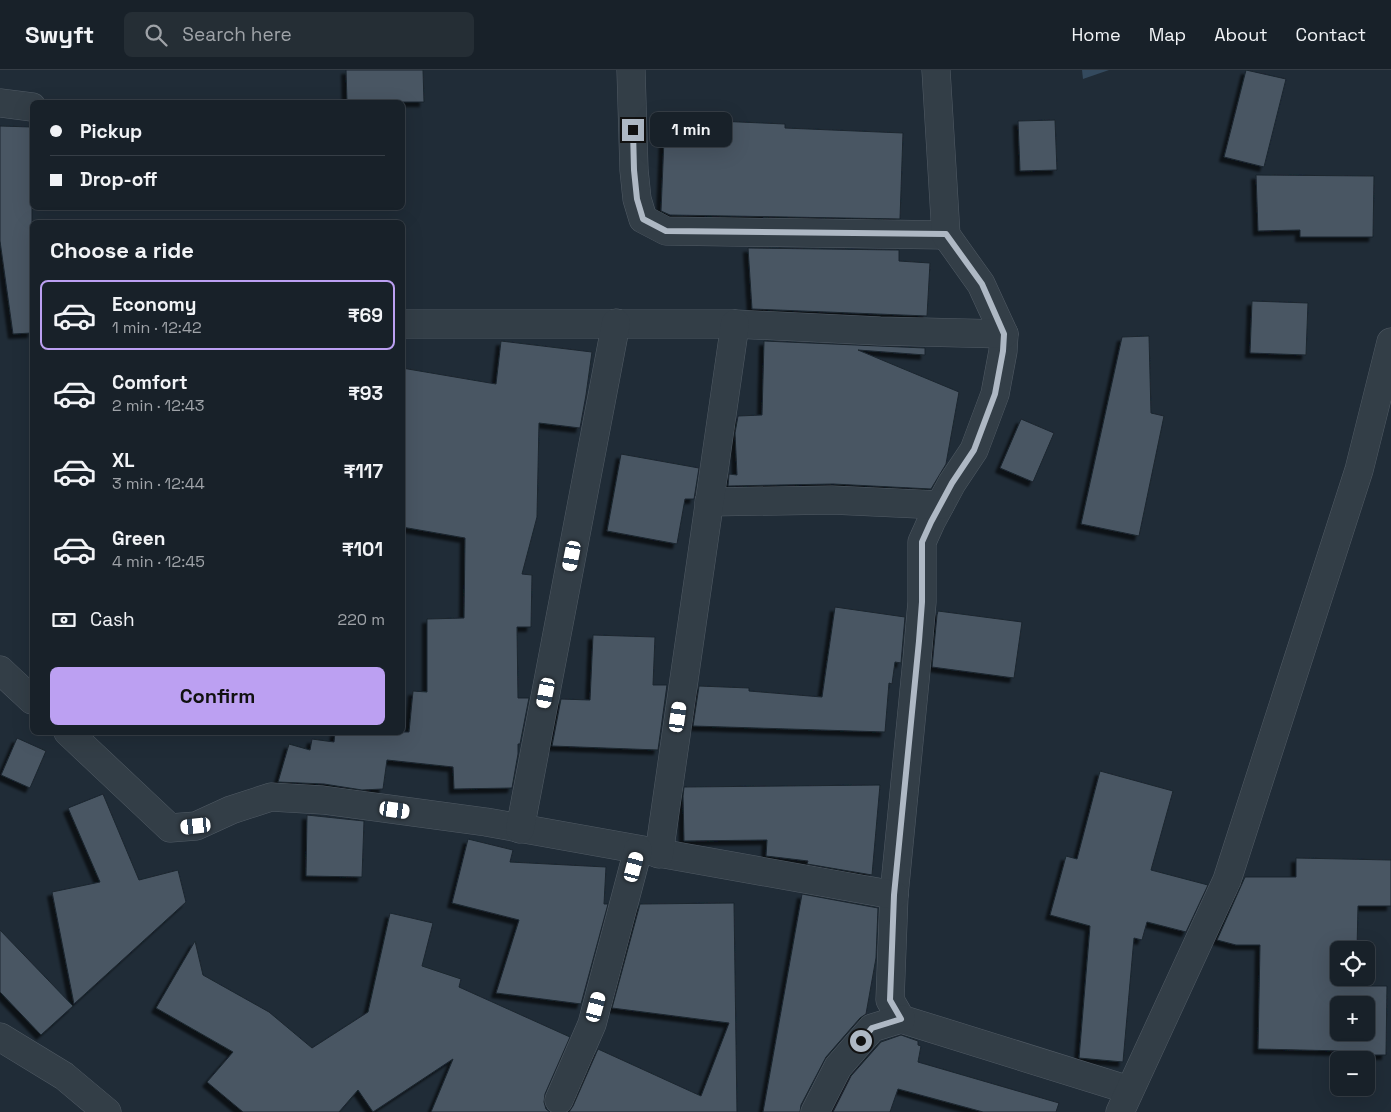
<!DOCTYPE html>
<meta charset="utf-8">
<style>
:root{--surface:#182129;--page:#252e35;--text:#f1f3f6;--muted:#9fa3a8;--line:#363e46;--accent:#bca0f2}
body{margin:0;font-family:"Space Grotesk",sans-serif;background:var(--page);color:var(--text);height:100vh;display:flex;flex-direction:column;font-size:19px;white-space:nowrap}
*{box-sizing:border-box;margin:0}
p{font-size:16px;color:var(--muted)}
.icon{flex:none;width:28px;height:28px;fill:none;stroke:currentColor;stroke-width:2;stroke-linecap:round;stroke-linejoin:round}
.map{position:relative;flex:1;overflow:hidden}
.drawer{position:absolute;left:30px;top:150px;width:375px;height:515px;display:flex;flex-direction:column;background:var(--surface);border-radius:8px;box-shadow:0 5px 20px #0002,0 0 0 1px var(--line)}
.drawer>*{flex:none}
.guide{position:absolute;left:30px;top:30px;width:375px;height:110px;border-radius:8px;box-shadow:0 5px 20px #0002,0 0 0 1px var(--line);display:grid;align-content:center;height:110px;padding:0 20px;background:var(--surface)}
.buttons{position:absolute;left:1330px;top:871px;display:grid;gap:10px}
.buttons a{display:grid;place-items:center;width:45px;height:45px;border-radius:8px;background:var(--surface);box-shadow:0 5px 20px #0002,0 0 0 1px var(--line);font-size:25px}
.end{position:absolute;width:22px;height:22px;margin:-11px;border:6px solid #aeb8c4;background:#111;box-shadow:0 0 0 2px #111}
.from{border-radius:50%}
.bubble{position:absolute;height:35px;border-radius:8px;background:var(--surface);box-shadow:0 5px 20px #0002,0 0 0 1px var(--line);font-size:16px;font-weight:800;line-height:35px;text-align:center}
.car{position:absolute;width:15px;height:30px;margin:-15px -8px;border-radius:6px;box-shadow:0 0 4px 1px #0007;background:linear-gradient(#fff 24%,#345 0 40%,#fff 0 76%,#345 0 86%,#fff 0)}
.guide b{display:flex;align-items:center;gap:18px;height:48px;font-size:19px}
.guide b+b{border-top:1px solid var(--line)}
.guide i{width:12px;height:12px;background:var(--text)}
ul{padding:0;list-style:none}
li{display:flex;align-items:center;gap:15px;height:70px;margin:0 10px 8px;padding:0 10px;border:2px solid transparent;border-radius:8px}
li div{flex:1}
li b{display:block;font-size:19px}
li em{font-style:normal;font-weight:800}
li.selected{border-color:var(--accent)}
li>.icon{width:45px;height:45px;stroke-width:1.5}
h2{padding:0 20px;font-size:22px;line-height:60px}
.pay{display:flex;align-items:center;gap:12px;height:55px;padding:0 20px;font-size:19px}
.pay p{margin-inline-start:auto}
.primary-button{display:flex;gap:10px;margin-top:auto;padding:10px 20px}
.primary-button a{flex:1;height:58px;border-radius:8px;background:var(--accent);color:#111;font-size:20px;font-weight:800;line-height:58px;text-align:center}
header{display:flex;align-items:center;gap:30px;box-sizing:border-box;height:70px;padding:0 25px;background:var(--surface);border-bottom:1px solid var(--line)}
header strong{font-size:24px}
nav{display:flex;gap:28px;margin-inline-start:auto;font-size:18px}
.search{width:350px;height:45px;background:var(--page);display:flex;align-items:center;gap:12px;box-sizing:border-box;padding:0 18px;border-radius:8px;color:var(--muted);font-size:19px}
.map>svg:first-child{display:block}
.water{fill:#344a5e}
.building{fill:#485663;stroke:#1b252e;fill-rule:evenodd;filter:url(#shadow)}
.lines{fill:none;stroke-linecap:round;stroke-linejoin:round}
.minor-casing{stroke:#515b65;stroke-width:29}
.tertiary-casing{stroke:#515b65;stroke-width:29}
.minor{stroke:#333e47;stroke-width:28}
.tertiary{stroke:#333e47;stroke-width:28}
.route{stroke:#aeb8c4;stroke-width:6}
</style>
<header>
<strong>Swyft</strong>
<div class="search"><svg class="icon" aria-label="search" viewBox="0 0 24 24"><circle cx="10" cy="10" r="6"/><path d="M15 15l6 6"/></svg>Search here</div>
<nav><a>Home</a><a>Map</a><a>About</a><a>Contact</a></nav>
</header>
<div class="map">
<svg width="1391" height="1042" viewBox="0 0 1391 1042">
<defs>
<filter id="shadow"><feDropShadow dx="-4.5" dy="4.5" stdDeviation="1" flood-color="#0009"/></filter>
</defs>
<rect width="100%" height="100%" fill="#202c37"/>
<path class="water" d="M1082 0H1109L1083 9Z"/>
<g class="building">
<path d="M346 0H423L424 32H347Z"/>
<path d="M1246 0 1286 9 1264 97 1224 87Z"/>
<path d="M665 45 717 47V51L785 54V58L903 63 900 149 670 145 661 141Z"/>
<path d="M1055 50 1057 100 1020 101 1018 51Z"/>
<path d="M0 56 32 57V263L13 264 0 171Z"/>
<path d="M1256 105 1374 106 1373 167H1300V160L1258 161Z"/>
<path d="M748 178 899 180V191L930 193 927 246 752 239Z"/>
<path d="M1252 231 1308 233 1306 285 1250 283Z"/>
<path d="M1149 266 1151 343 1164 346 1139 466 1081 454 1122 267Z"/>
<path d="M501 271 592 282 586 325 580 358 539 353 537 447 522 504 532 505 531 557H517L518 628H529L520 674H518V684L512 718 454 719 453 697 387 690 383 719 362 720 324 714 278 712 289 674 310 680 312 669 334 672 335 662H409L413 621 427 622V549L464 548 465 468 402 457V298L496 314Z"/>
<path d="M764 271 925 278V285L858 280 959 322 946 394 931 419 833 414 728 416 729 404 737 405 735 363 738 346 762 345Z"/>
<path d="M1021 349 1054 363 1033 412 1000 398Z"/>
<path d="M621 384 699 398 694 429H685L677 474 607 461Z"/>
<path d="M835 537 905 547 901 593 895 592 892 614 889 613 885 662 693 656 699 616 749 618V621L822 627Z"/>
<path d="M938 541 1022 552 1014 608 932 597 937 545Z"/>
<path d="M593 565 655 567 653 615H667L658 680 552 676 561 629 590 630Z"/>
<path d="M17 668 46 681 30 718 1 705Z"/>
<path d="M1100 701 1173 721 1151 800 1208 815 1186 862 1147 852 1142 870 1134 868 1123 992 1079 988 1090 856 1050 845 1066 786 1077 789Z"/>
<path d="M880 715 872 805 807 794 808 791 766 786 767 770 684 771 683 726 684 717Z"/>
<path d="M103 724 139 810 178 800 186 832 74 934 52 822 100 812 68 738Z"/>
<path d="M307 745 364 751 362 807 306 806Z"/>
<path d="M468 769 513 780 510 792 606 797 604 834H608L581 934 496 923 519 850 452 833Z"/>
<path d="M1296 788 1391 790V836H1358L1357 880H1339V908H1356V916H1387L1386 985H1342V981L1258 979 1260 875H1236L1217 870 1245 807H1296ZM1339 935H1366V962H1339Z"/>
<path d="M802 824 878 838 876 888 866 944 860 948 826 987 801 1035 800 1042H763Z"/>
<path d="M734 833 737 1042H569L573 1036 598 979 701 1026 729 953 612 938 640 834Z"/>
<path d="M390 843 433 853 422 896 461 909 459 917 570 967 545 1024 544 1032 546 1039 550 1042H431L453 989 373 1042 358 1020 339 1042H243L207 1012 233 982 156 938 195 871 203 905 269 942 312 978 368 942Z"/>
<path d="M0 860 73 936 41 965 0 922Z"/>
<path d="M901 965 918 971V975L921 976 918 992 1059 1033 1056 1042H983L898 1019 890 1042H833L851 1006 881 972Z"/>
</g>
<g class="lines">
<defs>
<g id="minor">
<path d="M631 0 634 100 637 129 643 149 666 161 946 165"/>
<path d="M936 0 946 165 981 214 1004 264 1003 281 995 324 974 380 952 413 931 452 922 472V532L917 590 894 825 890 930 901 949 1129 1020"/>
<path d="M0 33 32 37"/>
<path d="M402 254H735L880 261 1004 264"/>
<path d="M709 432 832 430 940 435"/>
<path d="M0 600 32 630"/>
<path d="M68 662 170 758 196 756 231 740 271 727 323 730 486 752 894 825"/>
<path d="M520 759 616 253"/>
<path d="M659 784 735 254"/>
<path d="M559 1030 592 954 638 780"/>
<path d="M815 1042 838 997 872 958 901 949"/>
<path d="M1120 1042 1227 810 1359 400 1391 272"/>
</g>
<path id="tertiary" d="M0 967 64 1006 107 1042"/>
</defs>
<use href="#minor" class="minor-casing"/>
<use href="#tertiary" class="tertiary-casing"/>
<use href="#minor" class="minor"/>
<use href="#tertiary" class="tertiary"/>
</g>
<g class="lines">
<path class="route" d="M633 60 634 100 637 129 643 149 666 161 946 164 982 214 1004 264 1003 281 995 324 974 380 952 413 931 452 922 472V532L919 571 894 825 890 930 901 949 872 958 861 971"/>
</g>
</svg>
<div class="buttons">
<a><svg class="icon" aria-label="locate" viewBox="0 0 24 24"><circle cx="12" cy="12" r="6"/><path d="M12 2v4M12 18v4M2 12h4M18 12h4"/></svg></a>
<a>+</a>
<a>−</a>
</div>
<i class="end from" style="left:861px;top:971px"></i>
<i class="end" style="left:633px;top:60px"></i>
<div class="bubble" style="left:650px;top:42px;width:82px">1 min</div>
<i class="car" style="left:572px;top:486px;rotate:191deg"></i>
<i class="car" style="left:546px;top:623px;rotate:191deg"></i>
<i class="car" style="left:678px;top:647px;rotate:8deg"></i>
<i class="car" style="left:395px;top:740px;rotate:98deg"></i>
<i class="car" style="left:196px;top:756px;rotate:264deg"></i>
<i class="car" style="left:634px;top:797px;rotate:15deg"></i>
<i class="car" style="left:596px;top:937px;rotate:15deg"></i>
<div class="guide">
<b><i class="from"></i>Pickup</b>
<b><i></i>Drop-off</b>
</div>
<section class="drawer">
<h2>Choose a ride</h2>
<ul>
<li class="selected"><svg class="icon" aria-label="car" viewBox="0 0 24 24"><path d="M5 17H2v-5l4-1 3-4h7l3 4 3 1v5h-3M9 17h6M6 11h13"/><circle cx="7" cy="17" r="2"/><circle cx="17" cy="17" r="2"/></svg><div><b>Economy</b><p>1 min · 12:42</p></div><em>₹69</em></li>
<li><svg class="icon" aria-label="car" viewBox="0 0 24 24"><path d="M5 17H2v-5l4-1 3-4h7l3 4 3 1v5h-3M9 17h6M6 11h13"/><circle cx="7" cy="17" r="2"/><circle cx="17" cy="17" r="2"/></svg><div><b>Comfort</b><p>2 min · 12:43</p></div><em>₹93</em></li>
<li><svg class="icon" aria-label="car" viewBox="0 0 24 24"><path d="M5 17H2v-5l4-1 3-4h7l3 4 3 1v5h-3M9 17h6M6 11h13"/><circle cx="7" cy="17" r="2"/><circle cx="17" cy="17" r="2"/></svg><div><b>XL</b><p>3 min · 12:44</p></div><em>₹117</em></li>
<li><svg class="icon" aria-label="car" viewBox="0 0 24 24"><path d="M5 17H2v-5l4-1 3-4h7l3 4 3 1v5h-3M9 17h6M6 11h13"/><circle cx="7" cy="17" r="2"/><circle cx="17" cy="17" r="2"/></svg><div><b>Green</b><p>4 min · 12:45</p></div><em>₹101</em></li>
</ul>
<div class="pay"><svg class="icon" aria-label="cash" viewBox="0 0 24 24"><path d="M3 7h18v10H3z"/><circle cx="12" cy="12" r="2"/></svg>Cash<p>220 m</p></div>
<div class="primary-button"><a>Confirm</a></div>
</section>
</div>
